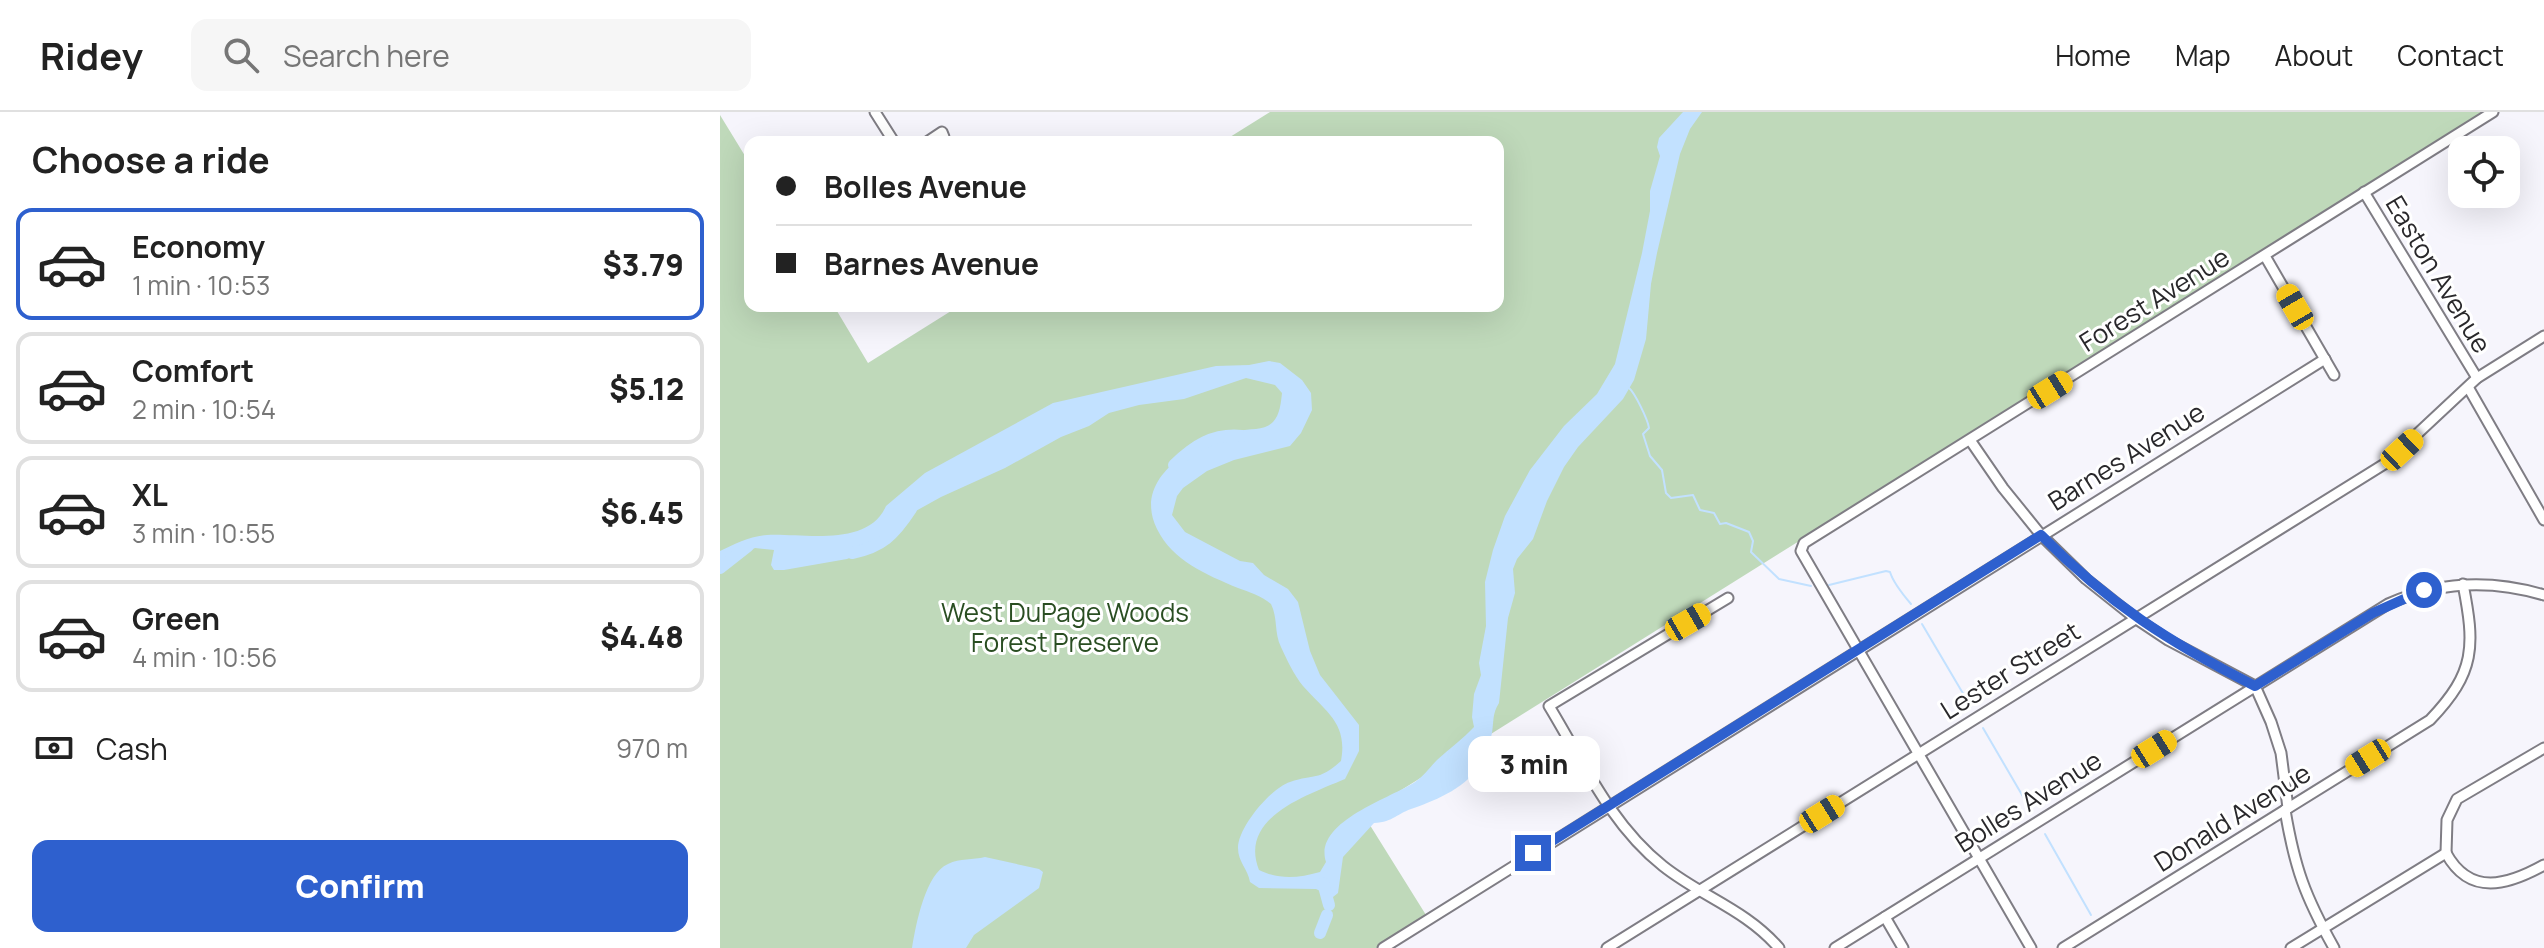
<!DOCTYPE html>
<meta charset="utf-8">
<style>
:root{--surface:#fff;--page:#f6f6f6;--text:#222;--muted:#767676;--line:#e0e0e0;--accent:#2e60ce}
body{margin:0;font-family:Manrope,sans-serif;background:var(--page);color:var(--text);height:100vh;display:flex;flex-direction:column;font-size:30px;white-space:nowrap}
*{box-sizing:border-box;margin:0}
p{font-size:26px;color:var(--muted)}
.icon{flex:none;width:44px;height:44px;fill:none;stroke:currentColor;stroke-width:2;stroke-linecap:round;stroke-linejoin:round}
.map{position:relative;flex:1;overflow:hidden}
.side{display:flex;flex-direction:column;background:var(--surface);width:720px}
.side>*{flex:none}
.top-card{position:absolute;left:24px;top:24px;width:760px;height:176px;border-radius:16px;box-shadow:0 8px 32px #0002;display:grid;align-content:center;height:176px;padding:0 32px;background:var(--surface)}
.controls{position:absolute;left:1728px;top:24px;display:grid;gap:16px}
.controls a{display:grid;place-items:center;width:72px;height:72px;border-radius:16px;background:var(--surface);box-shadow:0 8px 32px #0002;font-size:40px}
.end{position:absolute;width:36px;height:36px;margin:-18px;border:10px solid #2e60ce;background:#fff;box-shadow:0 0 0 4px #fff}
.from{border-radius:50%}
.bubble{position:absolute;height:56px;border-radius:16px;background:var(--surface);box-shadow:0 8px 32px #0002;font-size:26px;font-weight:800;line-height:56px;text-align:center}
.car{position:absolute;width:24px;height:48px;margin:-24px -12px;border-radius:10px;box-shadow:0 0 6px 2px #0007;background:linear-gradient(#f5c518 24%,#345 0 40%,#f5c518 0 76%,#345 0 86%,#f5c518 0)}
.top-card b{display:flex;align-items:center;gap:28px;height:76px;font-size:30px}
.top-card b+b{border-top:2px solid var(--line)}
.top-card i{width:20px;height:20px;background:var(--text)}
ul{padding:0;list-style:none}
li{display:flex;align-items:center;gap:24px;height:112px;margin:0 16px 12px;padding:0 16px;border:4px solid var(--line);border-radius:16px}
li div{flex:1}
li b{display:block;font-size:30px}
li em{font-style:normal;font-weight:800}
li.current{border-color:var(--accent)}
li>.icon{width:72px;height:72px;stroke-width:1.5}
h2{padding:0 32px;font-size:36px;line-height:96px}
.pay{display:flex;align-items:center;gap:20px;height:88px;padding:0 32px;font-size:30px}
.pay p{margin-inline-start:auto}
.cta{display:flex;gap:16px;margin-top:auto;padding:16px 32px}
.cta a{flex:1;height:92px;border-radius:16px;background:var(--accent);color:#fff;font-size:32px;font-weight:800;line-height:92px;text-align:center}
header{display:flex;align-items:center;gap:48px;box-sizing:border-box;height:112px;padding:0 40px;background:var(--surface);border-bottom:2px solid var(--line)}
header strong{font-size:38px}
nav{display:flex;gap:44px;margin-inline-start:auto;font-size:28px}
.search{width:560px;height:72px;background:var(--page);display:flex;align-items:center;gap:20px;box-sizing:border-box;padding:0 28px;border-radius:16px;color:var(--muted);font-size:30px}
main{display:flex;flex:1;min-height:0}
.map>svg:first-child{display:block}
.green{fill:#bfd9ba}
.water{fill:#c2e1ff}
.lines{fill:none;stroke-linecap:round;stroke-linejoin:round}
.stream{stroke:#c2e1ff;stroke-width:2}
.river{stroke:#c2e1ff;stroke-width:12}
.minor-casing{stroke:#7f7d84;stroke-width:13}
.minor{stroke:#fff;stroke-width:9}
.route{stroke:#2e60ce;stroke-width:10}
.labels{text-anchor:middle;dominant-baseline:central;stroke-width:6;stroke-linejoin:round;paint-order:stroke}
.street-label{font-size:26px;fill:#29282b;stroke:#fff}
.park-label{font-size:26px;fill:#2a4e22;stroke:#fff}
</style>
<header>
<strong>Ridey</strong>
<div class="search"><svg class="icon" aria-label="search" viewBox="0 0 24 24"><circle cx="10" cy="10" r="6"/><path d="M15 15l6 6"/></svg>Search here</div>
<nav><a>Home</a><a>Map</a><a>About</a><a>Contact</a></nav>
</header>
<main>
<section class="side">
<h2>Choose a ride</h2>
<ul>
<li class="current"><svg class="icon" aria-label="car" viewBox="0 0 24 24"><path d="M5 17H2v-5l4-1 3-4h7l3 4 3 1v5h-3M9 17h6M6 11h13"/><circle cx="7" cy="17" r="2"/><circle cx="17" cy="17" r="2"/></svg><div><b>Economy</b><p>1 min · 10:53</p></div><em>$3.79</em></li>
<li><svg class="icon" aria-label="car" viewBox="0 0 24 24"><path d="M5 17H2v-5l4-1 3-4h7l3 4 3 1v5h-3M9 17h6M6 11h13"/><circle cx="7" cy="17" r="2"/><circle cx="17" cy="17" r="2"/></svg><div><b>Comfort</b><p>2 min · 10:54</p></div><em>$5.12</em></li>
<li><svg class="icon" aria-label="car" viewBox="0 0 24 24"><path d="M5 17H2v-5l4-1 3-4h7l3 4 3 1v5h-3M9 17h6M6 11h13"/><circle cx="7" cy="17" r="2"/><circle cx="17" cy="17" r="2"/></svg><div><b>XL</b><p>3 min · 10:55</p></div><em>$6.45</em></li>
<li><svg class="icon" aria-label="car" viewBox="0 0 24 24"><path d="M5 17H2v-5l4-1 3-4h7l3 4 3 1v5h-3M9 17h6M6 11h13"/><circle cx="7" cy="17" r="2"/><circle cx="17" cy="17" r="2"/></svg><div><b>Green</b><p>4 min · 10:56</p></div><em>$4.48</em></li>
</ul>
<div class="pay"><svg class="icon" aria-label="cash" viewBox="0 0 24 24"><path d="M3 7h18v10H3z"/><circle cx="12" cy="12" r="2"/></svg>Cash<p>970 m</p></div>
<div class="cta"><a>Confirm</a></div>
</section>
<div class="map">
<svg width="1824" height="836" viewBox="0 0 1824 836">
<rect width="100%" height="100%" fill="#f6f5fc"/>
<path class="green" d="M550 0H1765L643 702 706 803 656 836H0V3L30 52V194H114L148 251 239 194H778V30H502Z"/>
<g class="water">
<path d="M963 0H982L970 17 960 42 937 141 931 172 926 227 914 268 903 287 858 335 844 355 827 389 813 427 797 447 793 457 795 481 788 506 779 591C772 602 774 609 772 621 770 630 766 643 761 651 749 674 717 688 694 696 677 701 674 710 654 711L623 745 618 781 613 785 596 777 539 776 530 770C528 757 518 750 518 736 518 715 551 676 570 670 596 661 597 670 621 649 628 611 606 600 583 574 574 563 567 548 561 535 554 521 558 506 551 492 542 484 529 480 518 476 485 462 453 449 437 417 411 365 477 329 518 319 530 316 544 319 553 310 560 303 561 290 562 281L555 273 526 266 464 287 419 293 389 301 369 314 341 325 285 356 221 385 194 400 144 440 127 447 64 458H54L51 453 54 438 35 436 0 452V439C15 432 30 424 47 423 82 421 148 436 166 394L205 361 333 291 496 254 529 253 549 249 560 251 582 268 591 281 592 298 581 321 570 334 514 348 487 359 463 376 457 384 452 403 465 420 520 449 533 451 544 463 568 477 578 490 590 539 600 563 639 613V639L625 667C588 683 518 705 539 758 560 768 578 766 600 760L606 750C593 710 669 687 695 670 704 664 710 655 717 648 730 636 743 627 754 615L752 605 754 582 761 563 759 551 766 514 765 470 773 438 785 404 810 358 844 314 877 282 895 252 922 141 930 99V79L940 44 937 35 939 26Z"/>
<path d="M265 745 319 757 323 760 319 776 254 823 246 836H192C196 813 205 762 228 752 240 746 253 748 265 745Z"/>
</g>
<g class="lines">
<g class="stream">
<path d="M909 276C915 281 928 308 929 316L923 322 930 344 942 358 946 381 951 386 973 383 980 398 994 401 1000 412 1006 411 1029 420 1033 429 1031 440 1059 467 1091 474"/>
<path d="M1109 473 1166 459 1170 460C1173 470 1185 485 1191 492"/>
<path d="M1202 512 1251 595"/>
<path d="M1263 616 1312 700"/>
<path d="M1325 722 1371 803"/>
</g>
<g class="river">
<path d="M454 353C474 334 493 321 522 324"/>
<path d="M132 441C162 435 174 423 191 397"/>
<path d="M0 456 28 434"/>
<path d="M603 771 609 793"/>
<path d="M600 821 607 803"/>
</g>
<defs>
<g id="minor">
<path d="M155 0 174 30"/>
<path d="M207 30 222 20 224 25"/>
<path d="M1644 80 1757 266"/>
<path d="M1545 144 1614 263"/>
<path d="M1748 275 1824 408"/>
<path d="M1250 328 1283 376 1321 423 1366 467 1415 506 1448 528 1535 574 1551 610 1561 641 1568 696"/>
<path d="M1008 486 829 594C863 650 891 713 943 754 982 785 1025 797 1059 836"/>
<path d="M1565 698C1575 757 1585 784 1614 836"/>
<path d="M1726 741 1727 708 1737 687 1824 636"/>
<path d="M1726 741C1750 785 1788 773 1824 753"/>
<path d="M1165 805 1183 836"/>
<path d="M663 836 1605 247"/>
<path d="M887 836 1666 351 1757 266 1824 224"/>
<path d="M1115 836 1668 492C1719 469 1770 467 1824 483"/>
<path d="M1311 836 1081 439 1084 431 1773 0"/>
<path d="M1343 836 1710 608C1756 560 1755 534 1743 472"/>
<path d="M1571 836 1726 741"/>
</g>
</defs>
<use href="#minor" class="minor-casing"/>
<use href="#minor" class="minor"/>
</g>
<g class="lines">
<path class="route" d="M813 741 1321 423C1389 492 1449 530 1535 574L1653 501 1704 478"/>
</g>
<g class="labels">
<g class="street-label">
<text transform="translate(1719 162) rotate(59)">Easton Avenue</text>
<text transform="translate(1434 187) rotate(-32)">Forest Avenue</text>
<text transform="translate(1406 344) rotate(-32)">Barnes Avenue</text>
<text transform="translate(1290 558) rotate(-32)">Lester Street</text>
<text transform="translate(1308 689) rotate(-32)">Bolles Avenue</text>
<text transform="translate(1512 705) rotate(-32)">Donald Avenue</text>
</g>
<g class="park-label">
<text x="345" y="500">West DuPage Woods<tspan x="345" dy="30">Forest Preserve</tspan></text>
</g>
</g>
</svg>
<div class="controls">
<a><svg class="icon" aria-label="locate" viewBox="0 0 24 24"><circle cx="12" cy="12" r="6"/><path d="M12 2v4M12 18v4M2 12h4M18 12h4"/></svg></a>
</div>
<i class="end from" style="left:1704px;top:478px"></i>
<i class="end" style="left:813px;top:741px"></i>
<div class="bubble" style="left:748px;top:624px;width:132px">3 min</div>
<i class="car" style="left:1575px;top:195px;rotate:330deg"></i>
<i class="car" style="left:1330px;top:278px;rotate:58deg"></i>
<i class="car" style="left:1682px;top:338px;rotate:47deg"></i>
<i class="car" style="left:968px;top:510px;rotate:60deg"></i>
<i class="car" style="left:1434px;top:637px;rotate:58deg"></i>
<i class="car" style="left:1648px;top:646px;rotate:238deg"></i>
<i class="car" style="left:1102px;top:702px;rotate:58deg"></i>
<div class="top-card">
<b><i class="from"></i>Bolles Avenue</b>
<b><i></i>Barnes Avenue</b>
</div>
</div>
</main>
